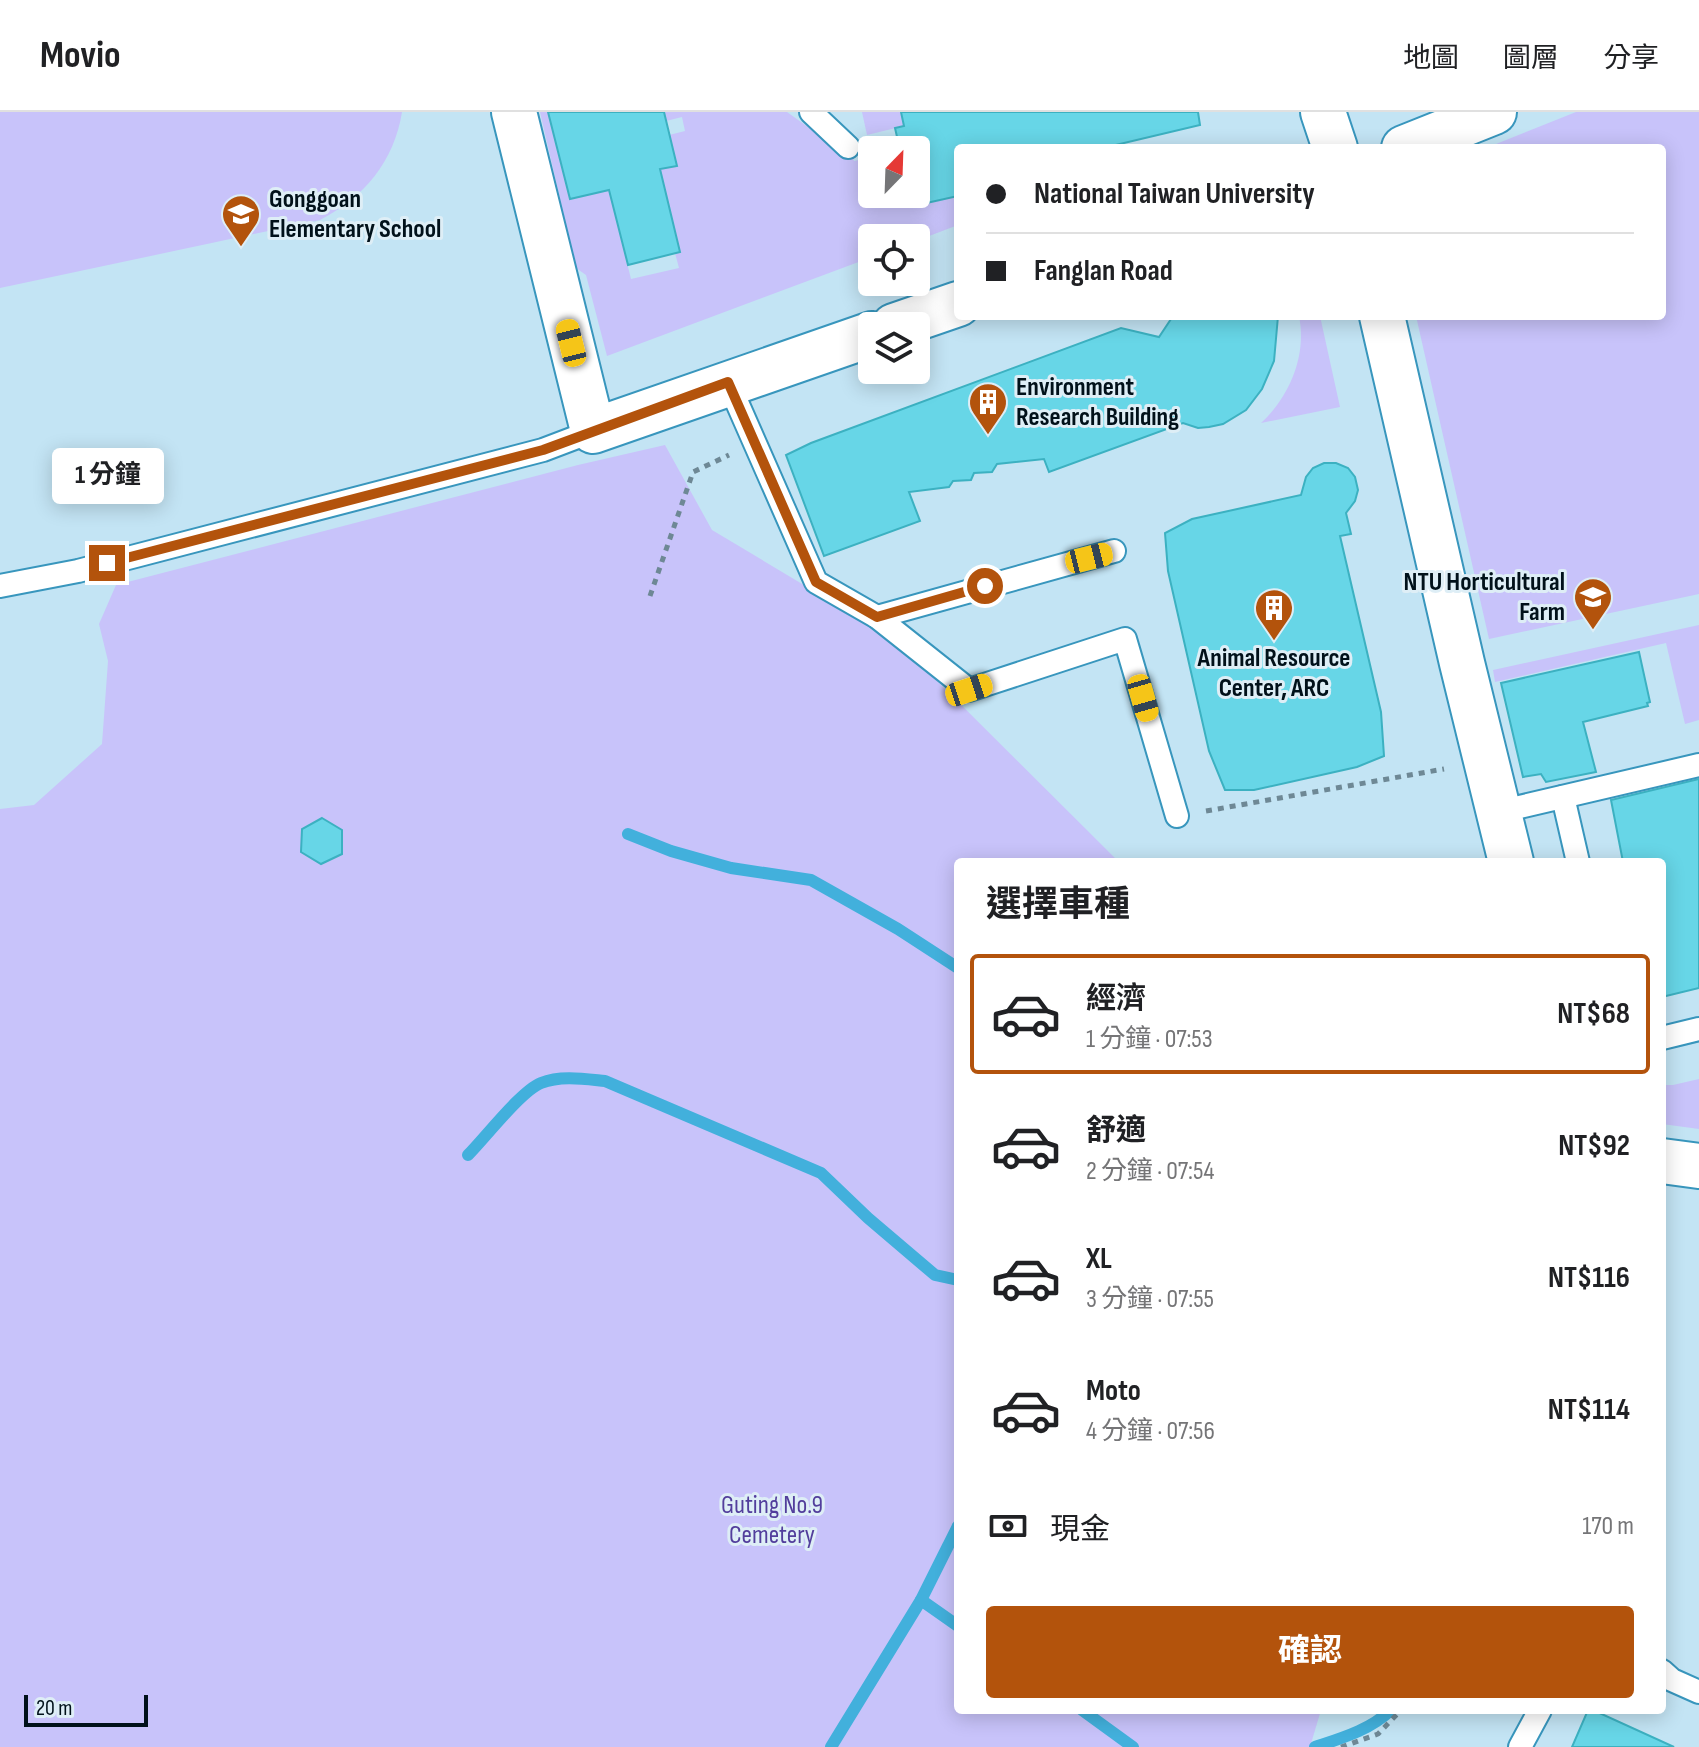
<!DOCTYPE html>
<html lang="zh-TW">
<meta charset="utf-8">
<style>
:root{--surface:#fff;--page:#f6f6f6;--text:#202124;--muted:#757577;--line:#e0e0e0;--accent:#b3530c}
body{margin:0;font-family:"Sofia Sans Condensed","Noto Sans TC",sans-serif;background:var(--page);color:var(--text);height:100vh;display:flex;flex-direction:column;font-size:30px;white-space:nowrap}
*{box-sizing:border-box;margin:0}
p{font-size:26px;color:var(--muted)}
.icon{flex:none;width:44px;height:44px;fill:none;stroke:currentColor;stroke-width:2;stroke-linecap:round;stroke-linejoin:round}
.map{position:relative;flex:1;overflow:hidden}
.details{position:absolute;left:954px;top:746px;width:712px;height:856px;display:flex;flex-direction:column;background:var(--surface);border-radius:8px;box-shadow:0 4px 20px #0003}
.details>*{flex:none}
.guide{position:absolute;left:954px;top:32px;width:712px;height:176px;border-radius:8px;box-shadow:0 4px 20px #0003;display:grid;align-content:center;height:176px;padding:0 32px;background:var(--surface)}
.needle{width:52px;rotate:23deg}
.fabs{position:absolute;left:858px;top:24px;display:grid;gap:16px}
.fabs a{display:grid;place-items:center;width:72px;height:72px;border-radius:8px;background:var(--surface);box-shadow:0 4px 20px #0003;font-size:40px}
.scale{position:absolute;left:24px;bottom:20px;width:124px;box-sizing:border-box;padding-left:8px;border:4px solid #01111a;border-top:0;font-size:22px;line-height:28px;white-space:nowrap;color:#01111a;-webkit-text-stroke:6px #deeef6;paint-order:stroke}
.end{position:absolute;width:36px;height:36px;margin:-18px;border:10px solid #b3530c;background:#fff;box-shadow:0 0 0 4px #fff}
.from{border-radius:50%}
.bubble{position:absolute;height:56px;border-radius:8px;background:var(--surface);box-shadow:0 4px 20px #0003;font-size:26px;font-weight:700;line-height:56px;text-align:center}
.car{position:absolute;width:24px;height:48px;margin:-24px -12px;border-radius:10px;box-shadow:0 0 6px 2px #0007;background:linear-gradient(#f5c518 24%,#345 0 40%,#f5c518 0 76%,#345 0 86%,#f5c518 0)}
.guide b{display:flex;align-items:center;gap:28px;height:76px;font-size:30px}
.guide b+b{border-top:2px solid var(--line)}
.guide i{width:20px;height:20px;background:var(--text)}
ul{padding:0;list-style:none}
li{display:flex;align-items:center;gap:24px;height:120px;margin:0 16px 12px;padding:0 16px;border:4px solid transparent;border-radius:8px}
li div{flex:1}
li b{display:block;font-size:30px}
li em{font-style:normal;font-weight:700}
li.active{border-color:var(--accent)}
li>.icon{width:72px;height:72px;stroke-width:1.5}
h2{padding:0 32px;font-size:36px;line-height:96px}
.pay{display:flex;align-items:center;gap:20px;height:88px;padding:0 32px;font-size:30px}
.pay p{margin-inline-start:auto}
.primary-button{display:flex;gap:16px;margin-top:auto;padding:16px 32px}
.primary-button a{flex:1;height:92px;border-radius:8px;background:var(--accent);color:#fff;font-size:32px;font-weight:700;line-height:92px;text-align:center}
header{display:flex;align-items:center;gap:48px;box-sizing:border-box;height:112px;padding:0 40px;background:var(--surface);border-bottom:2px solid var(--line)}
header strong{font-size:38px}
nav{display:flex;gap:44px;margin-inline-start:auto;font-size:28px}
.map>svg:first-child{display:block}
.green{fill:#c8c3fa}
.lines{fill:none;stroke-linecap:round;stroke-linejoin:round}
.stream{stroke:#42b0dc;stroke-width:12}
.building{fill:#67d6e7;stroke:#3cb1c1;stroke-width:2}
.service-casing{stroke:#3896bd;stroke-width:26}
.minor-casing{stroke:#3896bd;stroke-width:48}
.tertiary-casing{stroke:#3896bd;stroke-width:48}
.path{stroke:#6e8895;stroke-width:5;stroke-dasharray:6 6;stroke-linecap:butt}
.service{stroke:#fff;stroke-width:22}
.minor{stroke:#fff;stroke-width:44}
.tertiary{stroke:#fff;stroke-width:44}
.route{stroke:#b3530c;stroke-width:10}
.labels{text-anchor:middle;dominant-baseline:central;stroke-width:6;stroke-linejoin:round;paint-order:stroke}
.poi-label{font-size:26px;font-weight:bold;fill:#01111a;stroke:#deeef6;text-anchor:start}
.park-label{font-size:26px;fill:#523e9c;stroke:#deeef6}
</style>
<header>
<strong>Movio</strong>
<nav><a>地圖</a><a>圖層</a><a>分享</a></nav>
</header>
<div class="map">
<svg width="1699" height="1635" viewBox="0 0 1699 1635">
<rect width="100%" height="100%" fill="#c3e4f4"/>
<g class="green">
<path d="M0 0H402C394 50 364 85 320 108L0 176Z"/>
<path d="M540 0H548L570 87 600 80 605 62 631 167 679 156 675 141 680 140 660 57 676 53 669 23 685 19 682 5 666 9 664 0H787L815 20 852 41 854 49 872 45V82H905L908 96 958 84V113L916 129V126H872V145L607 244 586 163 576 156Z"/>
<path d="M862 0H901L904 14 867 23Z"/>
<path d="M1576 0H1699V482L1489 527 1416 204H1662V36H1486Z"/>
<path d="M1299 204H1320L1340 295 1261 311C1290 284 1307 243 1299 204Z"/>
<path d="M665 333 712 418 896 528 1119 750H958V1598H1321L1310 1635H0V697L34 693 102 632 108 549 99 512 116 473 578 353Z"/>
<path d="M1699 513V608L1685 612 1666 531 1495 570 1493 558Z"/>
<path d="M1699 967V1017L1662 1012V973H1673Z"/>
</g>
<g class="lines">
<g class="stream">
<path d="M628 722 671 739 731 756 811 768 898 817 958 856"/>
<path d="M468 1043C485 1026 521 979 541 971 561 963 585 967 605 969L821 1061 868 1106 935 1163 958 1168"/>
<path d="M921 1488 958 1414"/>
<path d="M1082 1598 1133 1635"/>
<path d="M831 1635 921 1488 958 1514"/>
<path d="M1315 1635C1342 1626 1370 1618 1391 1598"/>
</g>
</g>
<g class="building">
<path d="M548 0H664L677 54 660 57 680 140 628 153 609 78 570 87Z"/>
<path d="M901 0H1198L1200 13 1103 36H958V84L913 94 910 82H916V38H900L895 16 904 14Z"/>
<path d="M1173 204H1278L1274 249 1262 277 1246 298 1223 312 1209 315 1198 316 1183 311 1049 360 1044 347 997 352 992 360 974 361 971 368 953 369 949 375 909 380 920 409 824 444 786 343 811 331 1121 216 1159 225Z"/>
<path d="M1324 351H1336L1348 356 1355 365 1358 378 1355 389 1346 401 1351 422 1340 424 1381 600 1384 644 1357 655 1254 678H1225L1209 639 1168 459 1165 421 1192 407 1301 383 1306 365 1313 356Z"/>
<path d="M1639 540 1650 590 1647 591 1648 594 1583 610 1596 660 1546 670 1541 662 1523 665 1501 571Z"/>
<path d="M1699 667V876L1662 885V750H1623L1611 688Z"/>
<path d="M322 706 342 718V742L321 752 301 740 302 717Z"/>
<path d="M1588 1598H1593L1674 1635H1572Z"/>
</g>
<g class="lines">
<defs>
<g id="service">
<path d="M811 0 848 35"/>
<path d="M728 270 816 470 877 505 969 578 1125 527 1177 704"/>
<path d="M0 474 78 459 543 338 593 319"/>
<path d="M877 505 1114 439"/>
<path d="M1563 685 1578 750"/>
<path d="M1498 700 1699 653"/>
<path d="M1662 926 1699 917"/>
<path d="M1662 1559 1672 1568 1699 1580"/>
<path d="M1520 1635 1540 1598"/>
</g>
<g id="minor">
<path d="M1323 0 1335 36"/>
<path d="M1382 204 1462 551 1511 750"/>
<path d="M1662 1049 1699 1054"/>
</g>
<g id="tertiary">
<path d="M514 0 593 319 872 222"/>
<path d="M1404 36 1494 0"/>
<path d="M894 214 958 192"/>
</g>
</defs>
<use href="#service" class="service-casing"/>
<use href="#minor" class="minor-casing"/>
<use href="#tertiary" class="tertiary-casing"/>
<g class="path">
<path d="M650 484 693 360 729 343"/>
<path d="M1206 699 1444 657"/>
<path d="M1341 1635 1378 1622 1401 1598"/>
</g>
<use href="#service" class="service"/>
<use href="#minor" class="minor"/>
<use href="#tertiary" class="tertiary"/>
</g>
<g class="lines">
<path class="route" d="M107 451 543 338 728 270 816 470 877 505 985 474"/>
</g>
<defs>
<symbol id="school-pin" viewBox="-11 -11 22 30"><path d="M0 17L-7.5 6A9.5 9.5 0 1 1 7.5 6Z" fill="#b3530c" stroke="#deeef6"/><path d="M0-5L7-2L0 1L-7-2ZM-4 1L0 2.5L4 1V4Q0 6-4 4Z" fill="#fff"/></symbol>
<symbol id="building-pin" viewBox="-11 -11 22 30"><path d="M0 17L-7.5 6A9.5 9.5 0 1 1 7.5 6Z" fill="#b3530c" stroke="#deeef6"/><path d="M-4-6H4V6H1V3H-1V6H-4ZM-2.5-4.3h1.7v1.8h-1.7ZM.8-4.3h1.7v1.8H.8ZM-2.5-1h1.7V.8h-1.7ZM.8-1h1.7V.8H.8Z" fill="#fff"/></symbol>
<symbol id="university-pin" viewBox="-11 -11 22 30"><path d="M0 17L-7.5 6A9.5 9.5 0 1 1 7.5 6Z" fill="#b3530c" stroke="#deeef6"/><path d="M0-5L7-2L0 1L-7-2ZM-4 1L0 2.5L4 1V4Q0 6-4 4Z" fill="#fff"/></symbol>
</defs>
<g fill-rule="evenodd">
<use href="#school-pin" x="219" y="80" width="44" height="60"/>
<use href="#building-pin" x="966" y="268" width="44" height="60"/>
<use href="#university-pin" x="1571" y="463" width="44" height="60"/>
<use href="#building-pin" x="1252" y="474" width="44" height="60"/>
</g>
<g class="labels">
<g class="poi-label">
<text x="269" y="87">Gonggoan<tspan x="269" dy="30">Elementary School</tspan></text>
<text x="1016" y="275">Environment<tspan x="1016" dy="30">Research Building</tspan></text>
<text x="1565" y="470" text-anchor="end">NTU Horticultural<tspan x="1565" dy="30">Farm</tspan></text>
<text x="1274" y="546" text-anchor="middle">Animal Resource<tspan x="1274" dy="30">Center, ARC</tspan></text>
</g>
<g class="park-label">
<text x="772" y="1393">Guting No.9<tspan x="772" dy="30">Cemetery</tspan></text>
</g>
</g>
</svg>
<div class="fabs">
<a><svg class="needle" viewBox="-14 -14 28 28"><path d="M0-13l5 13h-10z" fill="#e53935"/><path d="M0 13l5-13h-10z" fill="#757577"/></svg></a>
<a><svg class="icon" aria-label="locate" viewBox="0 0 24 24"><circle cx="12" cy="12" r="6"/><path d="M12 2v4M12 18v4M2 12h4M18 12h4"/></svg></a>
<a><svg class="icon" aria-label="layers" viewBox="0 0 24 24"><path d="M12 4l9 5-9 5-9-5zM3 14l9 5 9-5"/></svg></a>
</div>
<div class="scale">20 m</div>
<i class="end from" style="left:985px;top:474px"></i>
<i class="end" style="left:107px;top:451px"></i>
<div class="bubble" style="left:52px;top:336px;width:112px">1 分鐘</div>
<i class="car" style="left:571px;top:231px;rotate:346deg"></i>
<i class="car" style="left:1089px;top:446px;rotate:76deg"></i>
<i class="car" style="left:969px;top:578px;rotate:72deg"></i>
<i class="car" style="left:1143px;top:586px;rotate:164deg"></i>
<div class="guide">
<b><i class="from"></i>National Taiwan University</b>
<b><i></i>Fanglan Road</b>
</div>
<section class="details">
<h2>選擇車種</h2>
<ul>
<li class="active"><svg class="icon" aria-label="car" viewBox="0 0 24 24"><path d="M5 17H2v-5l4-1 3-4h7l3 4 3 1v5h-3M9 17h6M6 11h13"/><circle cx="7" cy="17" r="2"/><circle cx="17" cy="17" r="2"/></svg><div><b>經濟</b><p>1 分鐘 · 07:53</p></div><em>NT$68</em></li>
<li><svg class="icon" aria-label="car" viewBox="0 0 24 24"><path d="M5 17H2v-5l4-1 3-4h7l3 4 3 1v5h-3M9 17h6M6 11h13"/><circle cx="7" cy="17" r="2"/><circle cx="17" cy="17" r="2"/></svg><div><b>舒適</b><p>2 分鐘 · 07:54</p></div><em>NT$92</em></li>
<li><svg class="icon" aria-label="car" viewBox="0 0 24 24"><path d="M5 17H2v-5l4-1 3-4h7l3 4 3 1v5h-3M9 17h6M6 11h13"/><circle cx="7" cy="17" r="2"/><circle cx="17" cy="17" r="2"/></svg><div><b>XL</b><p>3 分鐘 · 07:55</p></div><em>NT$116</em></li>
<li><svg class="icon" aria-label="car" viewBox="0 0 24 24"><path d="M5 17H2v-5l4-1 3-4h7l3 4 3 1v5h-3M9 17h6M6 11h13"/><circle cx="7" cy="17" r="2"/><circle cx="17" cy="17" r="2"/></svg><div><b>Moto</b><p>4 分鐘 · 07:56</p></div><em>NT$114</em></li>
</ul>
<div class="pay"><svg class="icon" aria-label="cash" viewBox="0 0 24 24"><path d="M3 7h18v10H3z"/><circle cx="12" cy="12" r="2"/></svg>現金<p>170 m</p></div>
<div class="primary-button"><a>確認</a></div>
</section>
</div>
